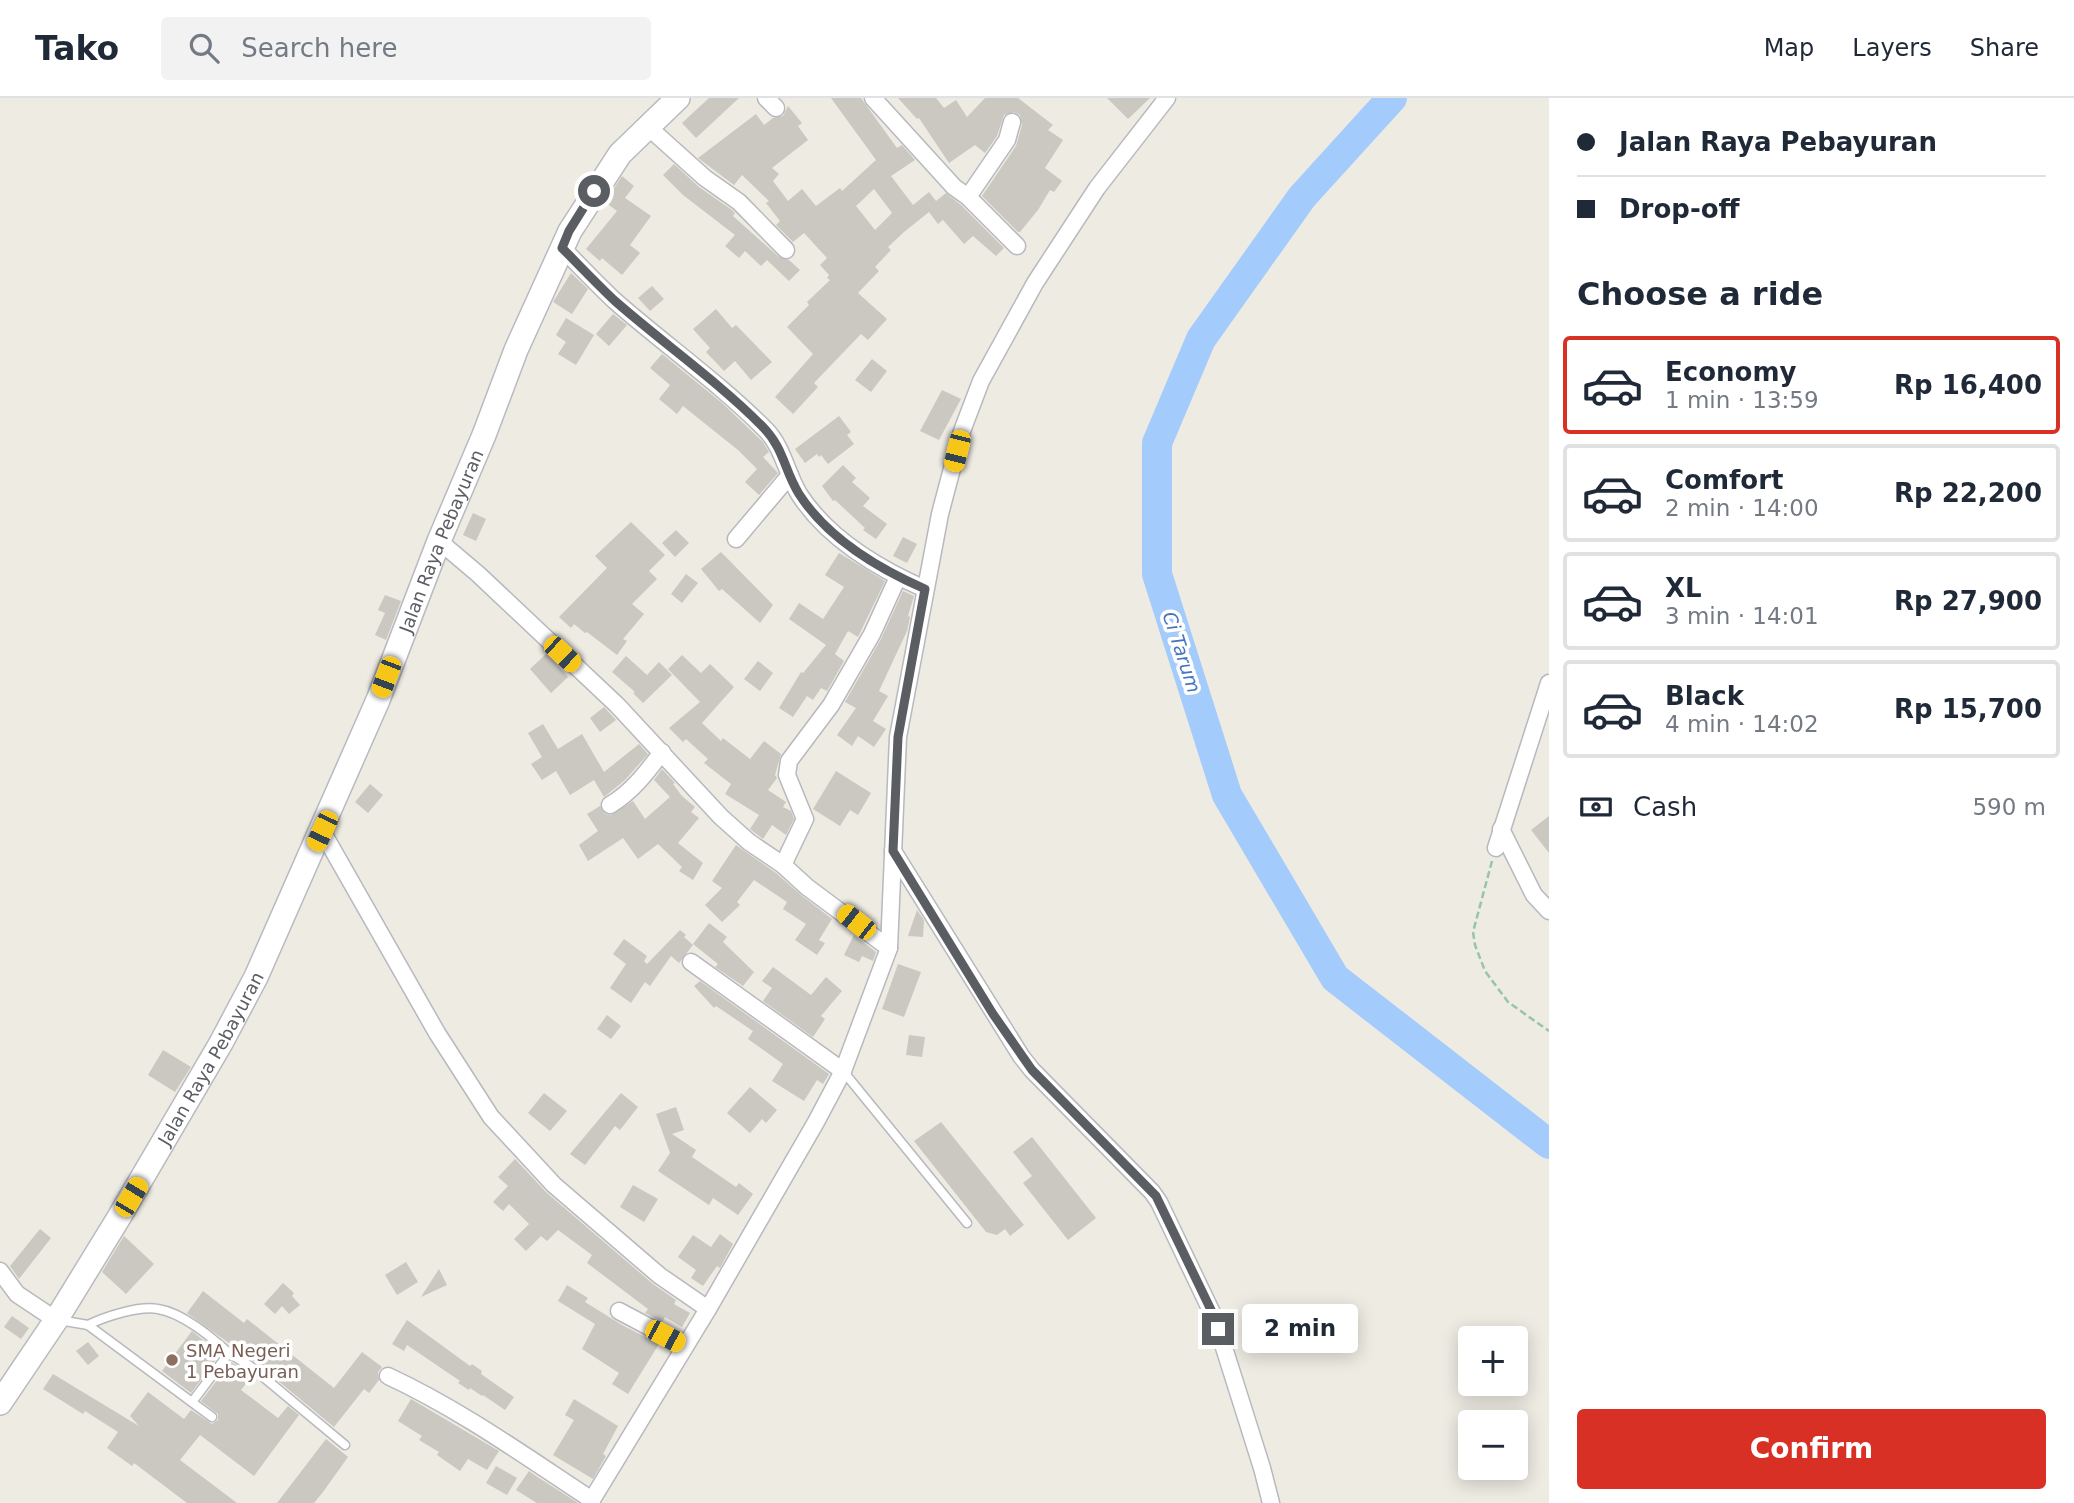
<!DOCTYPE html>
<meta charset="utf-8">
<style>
:root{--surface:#fff;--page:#f2f2f3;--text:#1f2937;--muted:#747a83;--line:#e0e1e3;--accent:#d93025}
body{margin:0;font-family:"DejaVu Sans",sans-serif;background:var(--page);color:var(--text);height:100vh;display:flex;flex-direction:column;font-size:26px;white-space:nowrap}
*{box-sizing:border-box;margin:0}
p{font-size:23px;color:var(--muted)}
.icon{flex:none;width:38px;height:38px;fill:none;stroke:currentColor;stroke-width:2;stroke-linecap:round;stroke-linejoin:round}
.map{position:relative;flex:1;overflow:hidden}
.side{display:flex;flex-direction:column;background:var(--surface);width:525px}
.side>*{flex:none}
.top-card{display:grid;align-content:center;height:154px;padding:0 28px;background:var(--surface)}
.fabs{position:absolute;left:1458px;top:1228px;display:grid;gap:14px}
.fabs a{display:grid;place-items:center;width:70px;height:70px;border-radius:7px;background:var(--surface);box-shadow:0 4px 18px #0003;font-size:35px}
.end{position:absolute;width:32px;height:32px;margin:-16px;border:9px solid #5a5d62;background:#fff;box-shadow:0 0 0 4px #fff}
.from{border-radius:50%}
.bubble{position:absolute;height:49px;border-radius:7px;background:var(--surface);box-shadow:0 4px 18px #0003;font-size:23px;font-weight:800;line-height:49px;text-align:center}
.car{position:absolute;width:21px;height:42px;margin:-21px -10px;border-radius:9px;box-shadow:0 0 5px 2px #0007;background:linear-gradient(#f5c518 24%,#345 0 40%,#f5c518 0 76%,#345 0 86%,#f5c518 0)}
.top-card b{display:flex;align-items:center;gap:24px;height:66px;font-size:26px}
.top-card b+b{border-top:2px solid var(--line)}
.top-card i{width:18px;height:18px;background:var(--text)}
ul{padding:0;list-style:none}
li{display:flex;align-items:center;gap:21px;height:98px;margin:0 14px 10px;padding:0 14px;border:4px solid var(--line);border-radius:7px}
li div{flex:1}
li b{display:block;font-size:26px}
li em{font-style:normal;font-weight:800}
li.selected{border-color:var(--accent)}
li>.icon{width:63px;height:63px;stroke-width:1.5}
h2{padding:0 28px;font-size:32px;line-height:84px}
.pay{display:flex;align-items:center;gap:18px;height:77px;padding:0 28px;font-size:26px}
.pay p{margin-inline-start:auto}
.button{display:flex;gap:14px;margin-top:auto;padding:14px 28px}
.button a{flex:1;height:80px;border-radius:7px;background:var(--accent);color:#fff;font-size:28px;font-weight:800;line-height:80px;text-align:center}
header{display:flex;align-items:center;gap:42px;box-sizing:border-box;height:98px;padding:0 35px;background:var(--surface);border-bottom:2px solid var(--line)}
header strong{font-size:33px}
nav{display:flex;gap:38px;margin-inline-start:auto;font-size:24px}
.search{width:490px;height:63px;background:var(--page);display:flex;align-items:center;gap:18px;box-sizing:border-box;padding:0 24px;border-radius:7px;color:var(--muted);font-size:26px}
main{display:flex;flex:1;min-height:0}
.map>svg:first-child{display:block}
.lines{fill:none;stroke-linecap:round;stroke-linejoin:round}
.river{stroke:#a3cbfc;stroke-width:30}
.building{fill:#cac8c1;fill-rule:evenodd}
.service-casing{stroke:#b7b9be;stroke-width:11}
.minor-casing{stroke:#b7b9be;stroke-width:19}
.secondary-casing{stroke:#b8bac0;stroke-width:26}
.path{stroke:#98c4a9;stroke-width:2.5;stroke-dasharray:7 3.5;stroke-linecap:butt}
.service{stroke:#fff;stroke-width:8}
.minor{stroke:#fff;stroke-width:16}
.secondary{stroke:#fff;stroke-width:23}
.route{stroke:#5a5d62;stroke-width:9}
.education-dot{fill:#8d6e63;stroke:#fff;stroke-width:2.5}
.labels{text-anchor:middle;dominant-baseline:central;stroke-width:7;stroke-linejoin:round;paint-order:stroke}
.street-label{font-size:18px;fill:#5a5d62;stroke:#fff}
.education-label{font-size:18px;fill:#785e54;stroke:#fff;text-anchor:start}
.water-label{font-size:19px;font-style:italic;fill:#4674be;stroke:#fff}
</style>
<header>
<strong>Tako</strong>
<div class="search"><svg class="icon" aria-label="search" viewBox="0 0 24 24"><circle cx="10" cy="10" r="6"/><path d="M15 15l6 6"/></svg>Search here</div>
<nav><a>Map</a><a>Layers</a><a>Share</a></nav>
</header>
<main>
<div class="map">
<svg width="1549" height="1405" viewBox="0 0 1549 1405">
<rect width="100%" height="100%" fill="#edebe2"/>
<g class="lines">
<path class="river" d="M1392 0 1302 99 1201 241 1157 345V476L1227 697 1335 880 1549 1046"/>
</g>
<g class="building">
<path d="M709 0H739L696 40 682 25Z"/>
<path d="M831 0H861L897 50 902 47 915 62 891 78 913 107 929 94 936 103 946 95 961 107 1004 150 996 158 973 138 964 146 943 122 938 126 929 114 904 134 888 149 891 152 875 169 879 173 858 195 887 221 868 242 861 236 814 285 818 289 793 316 775 299 813 256 787 229 809 207 807 204 830 182 827 180 829 177 820 167 827 160 804 135 793 144 776 127 780 123 766 105 769 103 742 77 734 87 698 60 756 16 764 27 773 20 783 18 788 8 802 25 798 28 808 42 772 70 779 76 773 83 788 103 802 91 816 108 840 90 842 93 876 62ZM874 91 892 115 875 132 856 108Z"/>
<path d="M898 0H936L944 10 956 2 967 19 985 0H1018L1053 27 1048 32 1063 42 1045 70 1062 83 1054 94 1050 92 1038 112 1020 134H1018L982 98 1016 48 1022 27 1020 17 1014 14 1004 17 997 38 985 55 975 47 949 65 919 20 917 21Z"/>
<path d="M1107 0H1150L1128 21Z"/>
<path d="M674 66 699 89 732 112 735 115 733 118 779 159 789 162 800 172 789 183 767 162 761 168 745 153 739 160 725 148 735 137 683 97 663 77Z"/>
<path d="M622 78 634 88 625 100 651 118 630 147 640 155 622 177 602 160 600 163 586 151 617 113 605 104Z"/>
<path d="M571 175 588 191 572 216 553 204Z"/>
<path d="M652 188 664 201 650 213 638 200Z"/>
<path d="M716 211 732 230 736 227 772 264 751 282 735 263 724 273 706 254 710 250 693 231Z"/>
<path d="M613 216 627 227 609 248 596 236Z"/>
<path d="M566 220 594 237 576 267 558 256 566 244 556 237Z"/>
<path d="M662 256 722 305 763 344 769 354 763 359 778 375 759 397 745 384 757 371 738 352 683 308 677 316 659 301 670 287 650 270Z"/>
<path d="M872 261 887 273 871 294 855 282Z"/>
<path d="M942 292 961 301 939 342 920 333Z"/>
<path d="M839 318 851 334 847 337 854 346 828 366 821 357 819 359 817 356 805 365 795 351Z"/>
<path d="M843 367 856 380 852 384 870 400 863 408 887 426 876 441 863 432 865 430 835 402 833 403 822 388Z"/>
<path d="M473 415 486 421 476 443 463 437Z"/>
<path d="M631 424 665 457 649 473 657 481 632 506 644 516 623 541 627 543 617 557 587 534 585 535 574 526 571 530 559 519 607 470 595 458Z"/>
<path d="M676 432 689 445 675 459 662 445Z"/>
<path d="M903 439 917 446 907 465 893 458Z"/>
<path d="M721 454 773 507 760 525 722 491 719 493 701 471Z"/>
<path d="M839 455 885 483 858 539 848 533 835 556 844 563 827 593 821 590 813 602 807 598 793 619 779 610 801 574 803 575 826 547 789 521 799 505 823 521 844 489 825 477Z"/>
<path d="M686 476 698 485 682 505 671 496Z"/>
<path d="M903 493 914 498 908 518 910 519 907 533 879 593 888 598 873 623 886 631 874 649 858 638 852 648 837 637 856 610 845 604 881 541Z"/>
<path d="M385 497 401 503 386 542 375 537 385 515 378 512Z"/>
<path d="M547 555 568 579 551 595 530 571Z"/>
<path d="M682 557 701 575 710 566 734 589 702 625 721 643 723 640 750 661 764 643 781 656 775 677 777 680 768 692 786 704 783 709 791 713 794 721 786 737 772 727 763 741 750 731 759 717 725 696 731 686 704 665 708 661 686 641 683 644 669 630 700 604 668 571Z"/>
<path d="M626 558 647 577 659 564 672 577 643 605 633 595 635 594 612 574Z"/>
<path d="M758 563 773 575 760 593 744 581Z"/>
<path d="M604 609 616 622 600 634 590 620Z"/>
<path d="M543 626 558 651 582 636 604 674 639 646 648 656 625 682 604 699 594 682 570 697 556 673 542 682 531 666 542 659 528 635Z"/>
<path d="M662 671 675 685 673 686 682 698 695 709 691 714 699 720 678 745 703 765 693 782 679 773 682 769 658 746 638 761 623 740 588 763 579 747 598 733 587 716 600 708 605 716 611 717 633 703 645 721 670 699 654 682Z"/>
<path d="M836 673 871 695 858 717 850 712 840 728 813 711Z"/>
<path d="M370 686 383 697 368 715 355 704Z"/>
<path d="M1549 718V755L1531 732Z"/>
<path d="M736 747 776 775 801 797 832 821 819 842 825 845 817 857 795 842 806 826 783 811 787 804 754 782 737 804 740 807 722 824 705 807 722 790 712 783Z"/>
<path d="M917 812 924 822 923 839 908 838Z"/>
<path d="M709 825 727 839 723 844 754 874 743 888 715 869 718 866 693 846Z"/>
<path d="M680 832 686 837 684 839 693 847 679 865 671 858 650 888 645 884 631 905 610 890 626 866 613 856 624 841 647 858 644 863 647 866Z"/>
<path d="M854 837 876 854 873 863 862 858 859 864 844 857Z"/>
<path d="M898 866 921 874 904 919 882 911Z"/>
<path d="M773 869 811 897 826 879 842 893 821 918 825 921 813 939 763 903 772 890 762 883Z"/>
<path d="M700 883 829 976 823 986 817 982 804 1003 772 983 783 966 748 941 753 933 716 908 714 910 694 888Z"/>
<path d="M607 917 621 928 611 941 597 931Z"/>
<path d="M909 937 925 939 922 959 906 957Z"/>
<path d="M163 952 191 969 175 994 148 977Z"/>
<path d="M750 989 777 1012 766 1025 762 1021 750 1035 727 1015Z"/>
<path d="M544 995 567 1013 550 1033 528 1015Z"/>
<path d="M621 995 638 1009 620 1032 615 1028 585 1067 570 1056Z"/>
<path d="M676 1009 684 1032 672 1036 696 1052 692 1059 736 1089 739 1085 753 1096 738 1117 713 1100 709 1107 658 1073 670 1055 656 1016Z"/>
<path d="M941 1024 1024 1127 1010 1138 1005 1131 997 1137 986 1134 914 1043Z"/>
<path d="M1032 1039 1096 1120 1068 1142 1023 1085 1032 1078 1013 1054Z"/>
<path d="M515 1061 547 1095 653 1186 676 1202 674 1206 690 1215 682 1229 665 1219 662 1224 645 1215 648 1211 587 1165 592 1157 558 1132 547 1143 541 1138 526 1153 514 1141 529 1126 509 1106 503 1113 493 1104 508 1088 498 1079Z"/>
<path d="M633 1087 658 1101 644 1124 620 1109Z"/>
<path d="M40 1131 51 1140 19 1181 10 1168Z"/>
<path d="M720 1136 733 1146 720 1170 717 1168 703 1188 691 1180 696 1172 678 1159 693 1137 711 1149Z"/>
<path d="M124 1138 154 1166 126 1196 102 1174Z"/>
<path d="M406 1164 418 1184 397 1197 385 1177Z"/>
<path d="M439 1171 447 1187 421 1199Z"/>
<path d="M283 1185 294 1195 292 1198 300 1207 289 1216 282 1208 275 1216 264 1206Z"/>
<path d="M567 1187 588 1200 585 1204 622 1227 659 1246 628 1296 612 1286 619 1275 582 1251 595 1226 558 1203Z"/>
<path d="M203 1193 244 1225 247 1221 334 1290 362 1254 382 1269 378 1274 379 1282 369 1295 364 1291 334 1329 254 1263 187 1215Z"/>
<path d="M12 1218 29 1230 21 1241 4 1229Z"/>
<path d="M407 1222 470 1268 472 1266 482 1273 481 1276 514 1299 505 1312 483 1297 482 1298 470 1290 469 1292 458 1285 460 1283 407 1247 404 1253 392 1246Z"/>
<path d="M192 1233 220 1256 191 1295 162 1273Z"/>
<path d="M88 1244 99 1258 88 1267 76 1253Z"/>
<path d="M231 1264 252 1278 241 1292 278 1320 288 1308 299 1317 254 1378 200 1337 180 1362 237 1405H187L134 1365 132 1368 107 1350 118 1334 85 1313 83 1316 43 1291 53 1276 139 1328 130 1318 148 1294 184 1321 191 1312 212 1326 218 1322V1316L201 1303Z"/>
<path d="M411 1301 499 1353 487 1372 468 1361 460 1373 437 1357 439 1354 419 1342 422 1338 398 1323Z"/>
<path d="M574 1301 618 1328 603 1356 606 1358 593 1381 553 1357 574 1322 565 1317Z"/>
<path d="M326 1341 348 1359 323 1394 314 1405H277Z"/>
<path d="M496 1368 517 1380 507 1397 486 1385Z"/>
<path d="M529 1373 536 1378 578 1405H537L516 1392Z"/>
</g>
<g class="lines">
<defs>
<g id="service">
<path d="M843 973 967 1125"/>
<path d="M59 1222 88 1227 212 1319"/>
<path d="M88 1227C104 1219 140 1207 158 1211 183 1215 211 1239 229 1255L192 1304"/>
<path d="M229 1255 250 1268 345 1347"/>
</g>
<g id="minor">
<path d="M766 0 776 10"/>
<path d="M873 0 954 89 968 99 1017 148"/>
<path d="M647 28 705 80 739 104 786 152"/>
<path d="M968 99 1007 42 1012 24"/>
<path d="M562 150C580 168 597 186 615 203 664 246 718 284 765 331 783 349 786 374 799 396 828 441 877 470 925 491"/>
<path d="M736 441 790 377"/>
<path d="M439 443 478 476 617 607 721 719 749 744 783 767 807 789 889 850"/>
<path d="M610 707C632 694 647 674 662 654"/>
<path d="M1501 731 1534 797 1549 813"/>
<path d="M322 733 437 935 491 1019 554 1087 660 1178 708 1211"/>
<path d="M1496 750 1549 585"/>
<path d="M893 753 1021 958 1032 972 1152 1094 1159 1104 1215 1221 1262 1370 1271 1405"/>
<path d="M783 767 805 721 787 677 789 663 831 607 872 536 898 479"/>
<path d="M691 864 843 973"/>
<path d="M0 1173 17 1196 56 1222"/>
<path d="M619 1213 685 1248"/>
<path d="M388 1278C461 1312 525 1358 592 1402"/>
<path d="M590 1405 708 1211 816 1024 843 973 889 850 898 639 940 416 962 333 981 283 1035 185 1097 90 1167 0"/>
</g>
<g id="secondary">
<path id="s1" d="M0 1305 56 1222 118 1121 221 945 256 879 378 602 439 443 484 337 516 252 570 133 620 56 678 0"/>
</g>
</defs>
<use href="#service" class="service-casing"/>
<use href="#minor" class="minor-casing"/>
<use href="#secondary" class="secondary-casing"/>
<path class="path" d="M1492 763 1473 834 1475 847 1485 873 1508 904 1549 933"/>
<use href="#service" class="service"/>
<use href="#minor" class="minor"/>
<use href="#secondary" class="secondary"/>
</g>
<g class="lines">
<path class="route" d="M594 93 569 133 562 150C580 168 597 186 615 203 663 245 716 282 761 327 785 351 783 370 799 396 828 441 877 470 925 491L898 639 893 753 993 916 1032 972 1156 1098 1212 1214 1218 1231"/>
</g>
<circle class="education-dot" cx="172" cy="1262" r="7"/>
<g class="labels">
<g class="street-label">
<text stroke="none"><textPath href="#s1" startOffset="971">Jalan Raya Pebayuran</textPath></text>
<text stroke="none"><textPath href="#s1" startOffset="404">Jalan Raya Pebayuran</textPath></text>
</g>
<g class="education-label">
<text x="186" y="1252">SMA Negeri<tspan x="186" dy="21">1 Pebayuran</tspan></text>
</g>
<g class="water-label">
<text transform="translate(1182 554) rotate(72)">Ci Tarum</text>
</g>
</g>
</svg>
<div class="fabs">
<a>+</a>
<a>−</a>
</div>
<i class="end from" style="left:594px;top:93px"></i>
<i class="end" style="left:1218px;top:1231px"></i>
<div class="bubble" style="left:1242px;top:1206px;width:116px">2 min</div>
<i class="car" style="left:957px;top:353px;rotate:194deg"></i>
<i class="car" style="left:562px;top:556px;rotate:133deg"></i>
<i class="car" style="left:386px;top:579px;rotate:201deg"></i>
<i class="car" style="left:322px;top:733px;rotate:205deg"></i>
<i class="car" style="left:856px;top:824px;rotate:308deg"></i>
<i class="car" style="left:131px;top:1099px;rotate:31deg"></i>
<i class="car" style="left:665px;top:1238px;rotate:118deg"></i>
</div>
<section class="side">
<div class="top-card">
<b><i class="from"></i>Jalan Raya Pebayuran</b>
<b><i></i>Drop-off</b>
</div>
<h2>Choose a ride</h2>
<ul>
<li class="selected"><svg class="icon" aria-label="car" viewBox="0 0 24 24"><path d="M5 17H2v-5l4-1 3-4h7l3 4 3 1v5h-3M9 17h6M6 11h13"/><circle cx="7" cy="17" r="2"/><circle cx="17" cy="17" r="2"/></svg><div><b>Economy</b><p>1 min · 13:59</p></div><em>Rp 16,400</em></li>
<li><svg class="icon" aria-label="car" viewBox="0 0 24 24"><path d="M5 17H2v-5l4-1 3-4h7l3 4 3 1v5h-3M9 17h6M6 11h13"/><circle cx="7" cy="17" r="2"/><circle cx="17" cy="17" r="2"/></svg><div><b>Comfort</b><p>2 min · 14:00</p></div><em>Rp 22,200</em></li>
<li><svg class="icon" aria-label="car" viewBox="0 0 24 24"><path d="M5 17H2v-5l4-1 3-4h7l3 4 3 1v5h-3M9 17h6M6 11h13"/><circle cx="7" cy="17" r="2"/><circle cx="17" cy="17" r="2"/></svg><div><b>XL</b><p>3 min · 14:01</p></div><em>Rp 27,900</em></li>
<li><svg class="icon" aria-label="car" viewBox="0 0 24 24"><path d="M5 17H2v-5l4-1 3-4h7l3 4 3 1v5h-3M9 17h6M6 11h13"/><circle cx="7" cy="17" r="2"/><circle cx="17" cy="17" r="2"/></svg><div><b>Black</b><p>4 min · 14:02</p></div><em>Rp 15,700</em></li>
</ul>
<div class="pay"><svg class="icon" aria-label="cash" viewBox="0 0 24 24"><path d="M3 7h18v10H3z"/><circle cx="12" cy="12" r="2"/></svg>Cash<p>590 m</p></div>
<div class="button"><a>Confirm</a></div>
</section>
</main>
